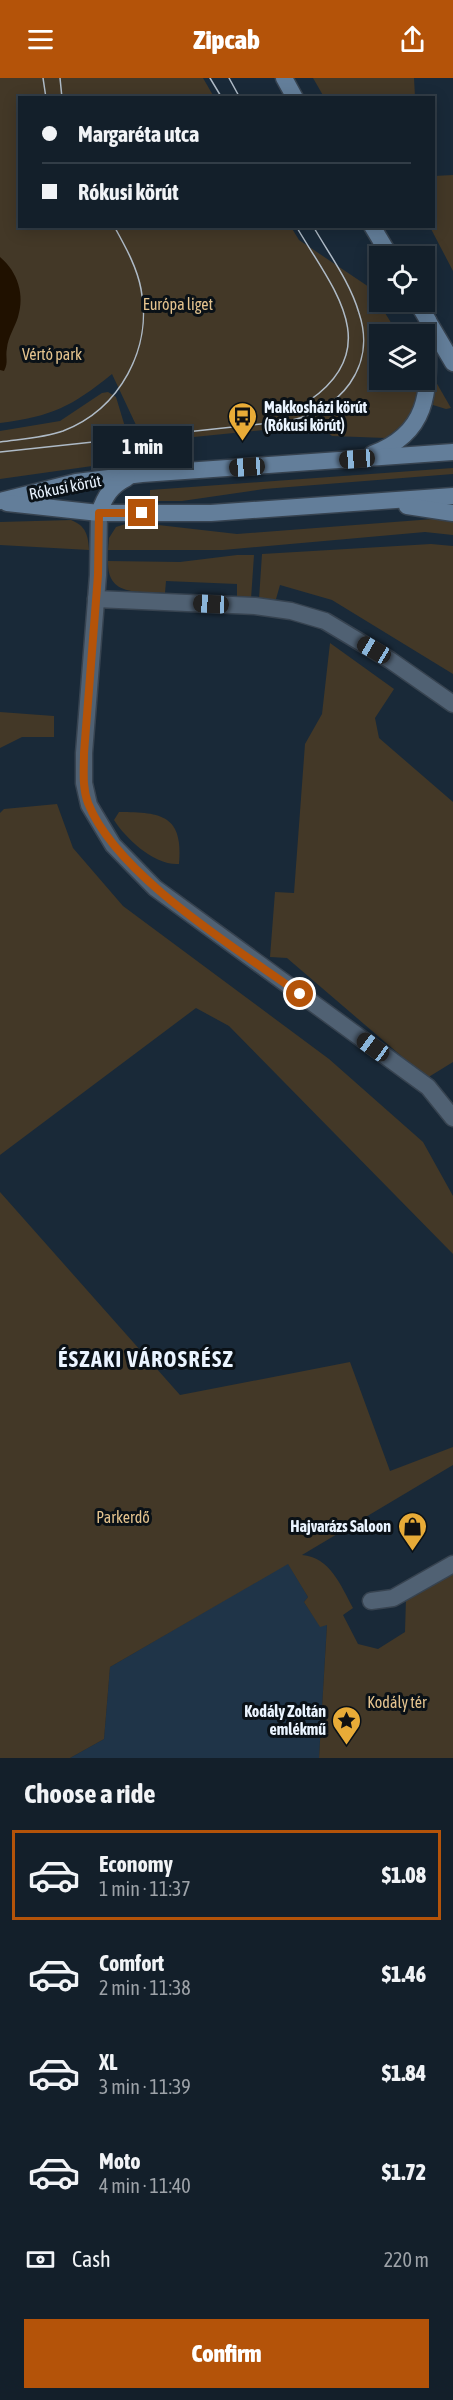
<!DOCTYPE html>
<meta charset="utf-8">
<style>
:root{--surface:#131f2a;--page:#202c36;--text:#f1f3f6;--muted:#9da2a8;--line:#323d47;--accent:#b45309}
body{margin:0;font-family:"Asap Condensed",sans-serif;background:var(--page);color:var(--text);height:100vh;display:flex;flex-direction:column;font-size:22px;white-space:nowrap}
*{box-sizing:border-box;margin:0}
p{font-size:20px;color:var(--muted)}
.icon{flex:none;width:33px;height:33px;fill:none;stroke:currentColor;stroke-width:2;stroke-linecap:round;stroke-linejoin:round}
.map{position:relative;height:1680px;overflow:hidden}
.drawer{display:flex;flex-direction:column;background:var(--surface);flex:1}
.drawer>*{flex:none}
.guide{position:absolute;left:18px;top:18px;width:417px;height:132px;border-radius:0px;box-shadow:0 3px 15px #0003,0 0 0 2px var(--line);display:grid;align-content:center;height:132px;padding:0 24px;background:var(--surface)}
.controls{position:absolute;left:369px;top:168px;display:grid;gap:12px}
.controls a{display:grid;place-items:center;width:66px;height:66px;border-radius:0px;background:var(--surface);box-shadow:0 3px 15px #0003,0 0 0 2px var(--line);font-size:30px}
.end{position:absolute;width:27px;height:27px;margin:-14px;border:8px solid #b45309;background:#fff;box-shadow:0 0 0 3px #fff}
.from{border-radius:50%}
.bubble{position:absolute;height:42px;border-radius:0px;background:var(--surface);box-shadow:0 3px 15px #0003,0 0 0 2px var(--line);font-size:20px;font-weight:800;line-height:42px;text-align:center}
.car{position:absolute;width:18px;height:36px;margin:-18px -9px;border-radius:8px;box-shadow:0 0 4px 2px #0007;background:linear-gradient(#222 24%,#8ab4d8 0 40%,#222 0 76%,#8ab4d8 0 86%,#222 0)}
.guide b{display:flex;align-items:center;gap:21px;height:57px;font-size:22px}
.guide b+b{border-top:2px solid var(--line)}
.guide i{width:15px;height:15px;background:var(--text)}
ul{padding:0;list-style:none}
li{display:flex;align-items:center;gap:18px;height:90px;margin:0 12px 9px;padding:0 12px;border:3px solid transparent;border-radius:0px}
li div{flex:1}
li b{display:block;font-size:22px}
li em{font-style:normal;font-weight:800}
li.current{border-color:var(--accent)}
li>.icon{width:54px;height:54px;stroke-width:1.5}
h2{padding:0 24px;font-size:27px;line-height:72px}
.pay{display:flex;align-items:center;gap:15px;height:66px;padding:0 24px;font-size:22px}
.pay p{margin-inline-start:auto}
.cta{display:flex;gap:12px;margin-top:auto;padding:12px 24px}
.cta a{flex:1;height:69px;border-radius:0px;background:var(--accent);color:#fff;font-size:24px;font-weight:800;line-height:69px;text-align:center}
header{display:flex;justify-content:space-between;align-items:center;height:78px;padding:0 24px;background:var(--accent);color:#fff;font-size:27px;font-weight:800}
.map>svg:first-child{display:block}
.built{fill:#1f3448}
.green{fill:#433827}
.water{fill:#201100}
.lines{fill:none;stroke-linecap:round;stroke-linejoin:round}
.minor-casing{stroke:#374350;stroke-width:19}
.secondary-casing{stroke:#374350;stroke-width:19}
.minor{stroke:#506173;stroke-width:16}
.secondary{stroke:#637e9a;stroke-width:16}
.tram{stroke:#afbbc7;stroke-width:1.5}
.route{stroke:#b45309;stroke-width:8}
.labels{text-anchor:middle;dominant-baseline:central;stroke-width:6;stroke-linejoin:round;paint-order:stroke}
.park-label{font-size:16px;fill:#e4c38e;stroke:#0a1117}
.poi-label{font-size:16px;font-weight:bold;fill:#eaf4ff;stroke:#0a1117;text-anchor:end}
.street-label{font-size:16px;fill:#eaf4ff;stroke:#0a1117}
.district-label{font-size:22px;font-weight:bold;letter-spacing:1.5px;fill:#eaf4ff;stroke:#0a1117}
</style>
<header><svg class="icon" aria-label="menu" viewBox="0 0 24 24"><path d="M4 6h16M4 12h16M4 18h16"/></svg>Zipcab<svg class="icon" aria-label="share" viewBox="0 0 24 24"><path d="M12 15V3M7 8l5-5 5 5M5 13v7h14v-7"/></svg></header>
<div class="map">
<svg width="453" height="1680" viewBox="0 0 453 1680">
<rect width="100%" height="100%" fill="#192938"/>
<path class="built" d="M288 1485 308 1519 304 1524 320 1548 327 1546 319 1680H70L104 1661 110 1589Z"/>
<g class="green">
<path d="M0 0H203L214 19 20 20V148L291 149 299 162 369 209 398 256H380V302H419V318L408 342 386 360 332 358 315 344 294 349 144 364 112 296C71 329 53 338 0 345Z"/>
<path d="M313 0H414L415 19H324Z"/>
<path d="M453 97V193L430 149 434 148V98Z"/>
<path d="M436 304 451 330 446 331 433 327Z"/>
<path d="M108 314 116 319 135 382 0 401V353L60 343 102 315Z"/>
<path d="M453 390V396L264 411 182 423H150V412Z"/>
<path d="M446 440 453 441V457L425 454 223 472H108L109 460 116 449 132 444 237 456Z"/>
<path d="M71 442C86 448 88 457 89 472L0 467V444Z"/>
<path d="M431 466 453 468V596L332 522 280 507 276 521H259L262 476Z"/>
<path d="M237 477H254L251 521 237 519V506L166 503 165 515C138 513 107 519 108 483L180 484Z"/>
<path d="M330 565 394 611 375 640 379 660 453 724V984L427 1000 287 880 270 879 275 814 294 815 305 666 322 636Z"/>
<path d="M0 634 54 638V659H22L0 670Z"/>
<path d="M57 726 73 770 123 828 329 981 423 1064 453 1118V1176L229 948 196 930 0 1077V735L4 731Z"/>
<path d="M119 734C163 734 183 738 179 786 155 788 126 761 114 742Z"/>
<path d="M0 1114 180 1317 350 1284 390 1393 453 1369V1387L302 1477C330 1479 341 1508 353 1530L343 1537 358 1566 378 1571 405 1554 406 1520 453 1493V1680H319L327 1547 320 1549 304 1524 308 1519 288 1486 110 1589 104 1661 70 1680H0Z"/>
</g>
<path class="water" d="M0 179C18 194 25 217 18 239 15 249 8 259 7 270 5 279 9 284 4 293L0 292Z"/>
<g class="lines">
<defs>
<g id="minor">
<path d="M99 435 98 497 84 675V705L89 727 113 767 155 810 428 1009 453 1040"/>
<path d="M96 521 255 528 291 533 325 543 390 582 453 626"/>
<path d="M371 1523 393 1520 453 1486"/>
</g>
<g id="secondary">
<path d="M284 0 295 20"/>
<path d="M372 148 390 178"/>
<path d="M417 224 453 285"/>
<path d="M372 376C438 352 427 300 428 242"/>
<path d="M0 423 76 404 142 396 453 374"/>
<path d="M7 425 99 435H211L453 418"/>
<path d="M407 428 453 435"/>
<path d="M99 435C105 418 111 408 127 400"/>
</g>
</defs>
<use href="#minor" class="minor-casing"/>
<use href="#secondary" class="secondary-casing"/>
<use href="#minor" class="minor"/>
<use href="#secondary" class="secondary"/>
<g class="tram">
<path d="M43 0 46 20"/>
<path d="M60 0 62 20"/>
<path d="M210 0 222 20"/>
<path d="M229 0 240 20"/>
<path d="M296 148C330 207 387 268 310 322"/>
<path d="M0 364C21 361 43 360 63 353 120 331 153 270 141 211 137 189 125 168 114 148"/>
<path d="M0 374 288 343C340 333 377 289 359 235 350 204 329 176 313 148"/>
</g>
</g>
<g class="lines">
<path class="route" d="M142 435H99L98 497 84 675C84 692 82 709 88 725 117 798 236 870 300 916"/>
</g>
<defs>
<symbol id="bus-pin" viewBox="-11 -11 22 30"><path d="M0 17L-7.5 6A9.5 9.5 0 1 1 7.5 6Z" fill="#e8ab37" stroke="#0a1117"/><path d="M-5-6H5V4H4V6H2V4H-2V6H-4V4H-5ZM-3.5-4V0h7V-4ZM-3.5 1.2v1.5H-2V1.2ZM2 1.2v1.5H3.5V1.2Z" fill="#111"/></symbol>
<symbol id="shop-pin" viewBox="-11 -11 22 30"><path d="M0 17L-7.5 6A9.5 9.5 0 1 1 7.5 6Z" fill="#e8ab37" stroke="#0a1117"/><path d="M-5-2.5h2.3a2.7 3.5 0 0 1 5.4 0H5L5.5 6h-11ZM-1.5-2.5h3a1.5 2.3 0 0 0-3 0Z" fill="#111"/></symbol>
<symbol id="sight-pin" viewBox="-11 -11 22 30"><path d="M0 17L-7.5 6A9.5 9.5 0 1 1 7.5 6Z" fill="#e8ab37" stroke="#0a1117"/><path d="M0-6L1.8-2.2L6-1.7L2.9 1.2L3.7 5.4L0 3.3L-3.7 5.4L-2.9 1.2L-6-1.7L-1.8-2.2Z" fill="#111"/></symbol>
</defs>
<g fill-rule="evenodd">
<use href="#bus-pin" x="226" y="322" width="33" height="45"/>
<use href="#shop-pin" x="396" y="1432" width="33" height="45"/>
<use href="#sight-pin" x="330" y="1626" width="33" height="45"/>
</g>
<g class="labels">
<g class="park-label">
<text x="178" y="226">Európa liget</text>
<text x="52" y="276">Vértó park</text>
<text x="123" y="1439">Parkerdő</text>
<text x="397" y="1624">Kodály tér</text>
</g>
<g class="poi-label">
<text x="264" y="329" text-anchor="start">Makkosházi körút<tspan x="264" dy="18">(Rókusi körút)</tspan></text>
<text x="391" y="1448">Hajvarázs Saloon</text>
<text x="326" y="1633">Kodály Zoltán<tspan x="326" dy="18">emlékmű</tspan></text>
</g>
<g class="street-label">
<text transform="translate(65 409) rotate(-11)">Rókusi körút</text>
</g>
<g class="district-label">
<text x="146" y="1281">ÉSZAKI VÁROSRÉSZ</text>
</g>
</g>
</svg>
<div class="controls">
<a><svg class="icon" aria-label="locate" viewBox="0 0 24 24"><circle cx="12" cy="12" r="6"/><path d="M12 2v4M12 18v4M2 12h4M18 12h4"/></svg></a>
<a><svg class="icon" aria-label="layers" viewBox="0 0 24 24"><path d="M12 4l9 5-9 5-9-5zM3 14l9 5 9-5"/></svg></a>
</div>
<i class="end from" style="left:300px;top:916px"></i>
<i class="end" style="left:142px;top:435px"></i>
<div class="bubble" style="left:93px;top:348px;width:99px">1 min</div>
<i class="car" style="left:357px;top:381px;rotate:266deg"></i>
<i class="car" style="left:247px;top:389px;rotate:266deg"></i>
<i class="car" style="left:211px;top:526px;rotate:273deg"></i>
<i class="car" style="left:374px;top:572px;rotate:300deg"></i>
<i class="car" style="left:373px;top:969px;rotate:306deg"></i>
<div class="guide">
<b><i class="from"></i>Margaréta utca</b>
<b><i></i>Rókusi körút</b>
</div>
</div>
<section class="drawer">
<h2>Choose a ride</h2>
<ul>
<li class="current"><svg class="icon" aria-label="car" viewBox="0 0 24 24"><path d="M5 17H2v-5l4-1 3-4h7l3 4 3 1v5h-3M9 17h6M6 11h13"/><circle cx="7" cy="17" r="2"/><circle cx="17" cy="17" r="2"/></svg><div><b>Economy</b><p>1 min · 11:37</p></div><em>$1.08</em></li>
<li><svg class="icon" aria-label="car" viewBox="0 0 24 24"><path d="M5 17H2v-5l4-1 3-4h7l3 4 3 1v5h-3M9 17h6M6 11h13"/><circle cx="7" cy="17" r="2"/><circle cx="17" cy="17" r="2"/></svg><div><b>Comfort</b><p>2 min · 11:38</p></div><em>$1.46</em></li>
<li><svg class="icon" aria-label="car" viewBox="0 0 24 24"><path d="M5 17H2v-5l4-1 3-4h7l3 4 3 1v5h-3M9 17h6M6 11h13"/><circle cx="7" cy="17" r="2"/><circle cx="17" cy="17" r="2"/></svg><div><b>XL</b><p>3 min · 11:39</p></div><em>$1.84</em></li>
<li><svg class="icon" aria-label="car" viewBox="0 0 24 24"><path d="M5 17H2v-5l4-1 3-4h7l3 4 3 1v5h-3M9 17h6M6 11h13"/><circle cx="7" cy="17" r="2"/><circle cx="17" cy="17" r="2"/></svg><div><b>Moto</b><p>4 min · 11:40</p></div><em>$1.72</em></li>
</ul>
<div class="pay"><svg class="icon" aria-label="cash" viewBox="0 0 24 24"><path d="M3 7h18v10H3z"/><circle cx="12" cy="12" r="2"/></svg>Cash<p>220 m</p></div>
<div class="cta"><a>Confirm</a></div>
</section>
